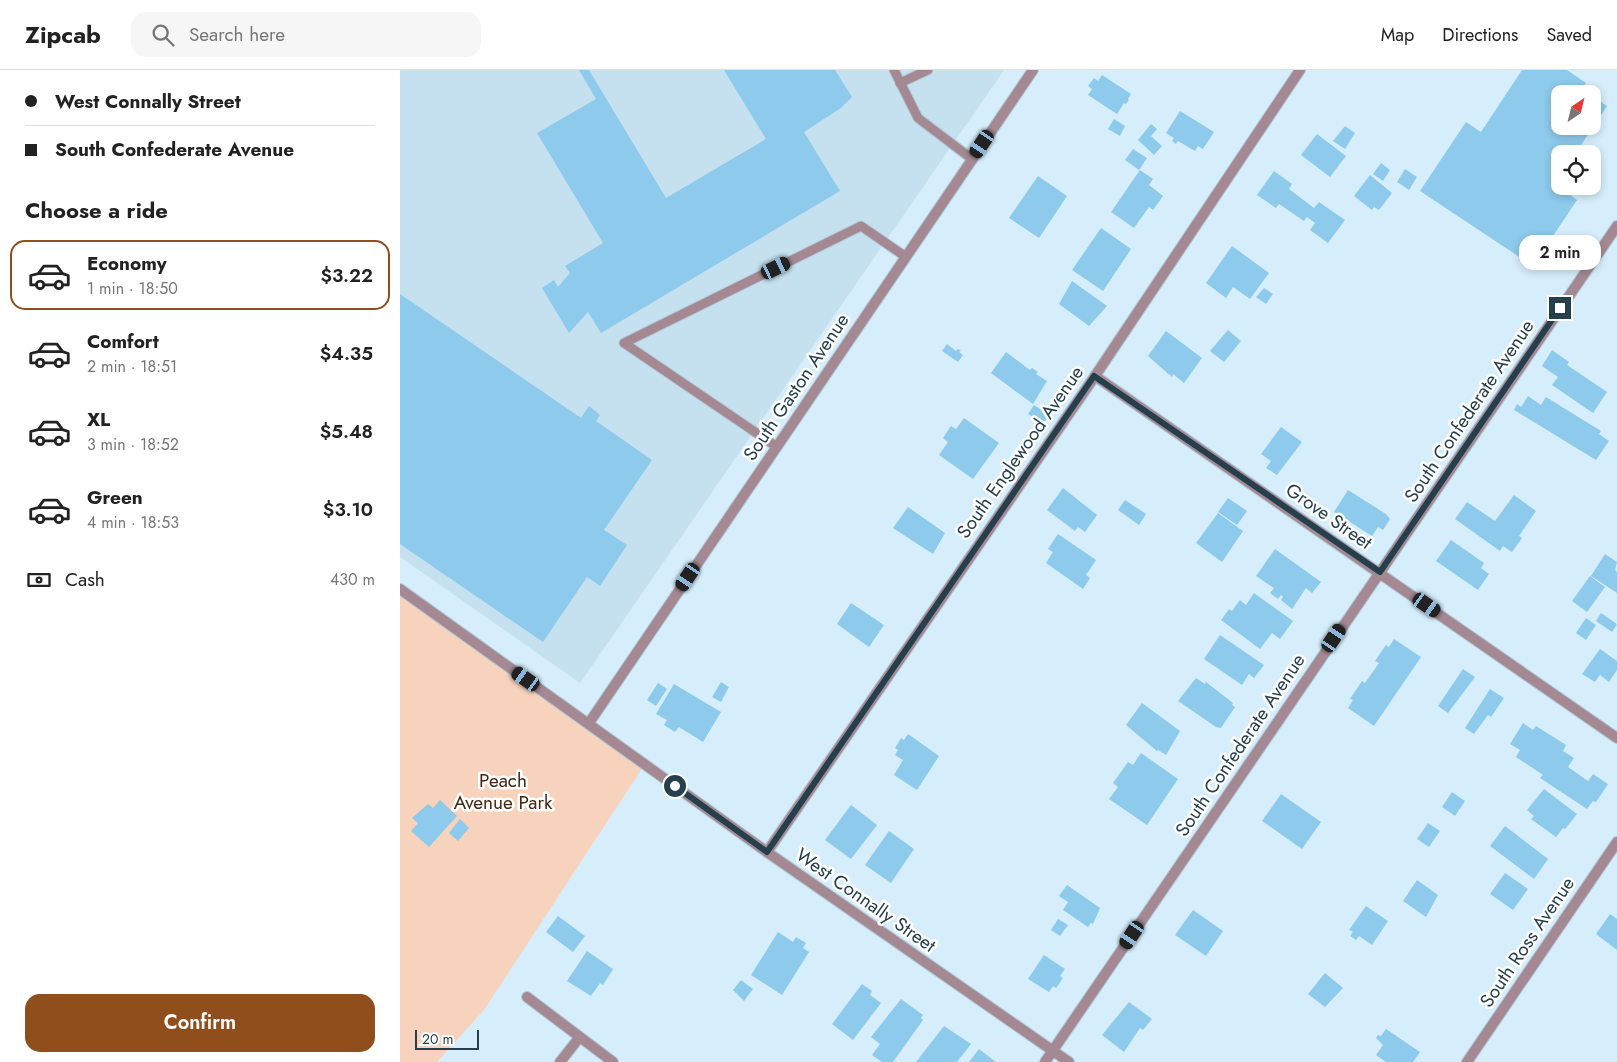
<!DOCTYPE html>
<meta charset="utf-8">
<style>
:root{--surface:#fff;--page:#f6f6f6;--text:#222;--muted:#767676;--line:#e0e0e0;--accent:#904e1c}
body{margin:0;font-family:Jost,sans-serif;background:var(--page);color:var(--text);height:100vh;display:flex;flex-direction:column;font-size:19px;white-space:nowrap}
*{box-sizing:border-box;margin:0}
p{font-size:16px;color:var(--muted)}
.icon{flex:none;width:28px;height:28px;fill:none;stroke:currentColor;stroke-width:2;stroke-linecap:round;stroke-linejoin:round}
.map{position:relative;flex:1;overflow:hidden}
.drawer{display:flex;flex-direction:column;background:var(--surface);width:400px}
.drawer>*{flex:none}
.banner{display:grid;align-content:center;height:110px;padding:0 25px;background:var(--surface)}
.needle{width:32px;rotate:35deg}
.controls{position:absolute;left:1151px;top:15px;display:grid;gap:10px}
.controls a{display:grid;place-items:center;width:50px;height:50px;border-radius:10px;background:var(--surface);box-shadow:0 2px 8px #0003;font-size:25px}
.scale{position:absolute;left:15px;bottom:12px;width:64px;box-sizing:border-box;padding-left:5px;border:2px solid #263f4d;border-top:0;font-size:14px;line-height:18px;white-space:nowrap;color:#263f4d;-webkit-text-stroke:4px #fff;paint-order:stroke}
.end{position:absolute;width:22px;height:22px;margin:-11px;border:6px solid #263f4d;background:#fff;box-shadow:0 0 0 2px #fff}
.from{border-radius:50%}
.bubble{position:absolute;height:35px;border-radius:15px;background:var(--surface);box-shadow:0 2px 8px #0003;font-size:16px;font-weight:600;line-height:35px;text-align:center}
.car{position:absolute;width:15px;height:30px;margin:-15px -8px;border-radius:6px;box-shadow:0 0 4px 1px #0007;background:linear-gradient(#222 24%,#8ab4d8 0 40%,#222 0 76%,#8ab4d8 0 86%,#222 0)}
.banner b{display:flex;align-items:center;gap:18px;height:48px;font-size:19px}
.banner b+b{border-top:1px solid var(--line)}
.banner i{width:12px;height:12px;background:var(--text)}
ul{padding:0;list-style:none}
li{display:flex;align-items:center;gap:15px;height:70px;margin:0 10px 8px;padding:0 15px;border:2px solid transparent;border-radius:15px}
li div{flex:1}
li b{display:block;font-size:19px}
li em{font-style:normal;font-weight:600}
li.current{border-color:var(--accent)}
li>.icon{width:45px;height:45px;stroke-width:1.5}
h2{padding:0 25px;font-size:22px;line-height:60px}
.pay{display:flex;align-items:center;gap:12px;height:55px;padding:0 25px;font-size:19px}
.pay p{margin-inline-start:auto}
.button{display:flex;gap:10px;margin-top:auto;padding:10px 25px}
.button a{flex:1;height:58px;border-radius:15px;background:var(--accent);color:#fff;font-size:20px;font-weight:600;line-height:58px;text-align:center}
header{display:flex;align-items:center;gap:30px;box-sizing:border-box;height:70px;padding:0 25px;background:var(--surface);border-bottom:1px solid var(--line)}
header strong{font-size:24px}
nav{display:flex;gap:28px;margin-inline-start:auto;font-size:18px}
.search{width:350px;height:45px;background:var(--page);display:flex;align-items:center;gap:12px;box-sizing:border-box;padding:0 18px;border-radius:15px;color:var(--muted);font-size:19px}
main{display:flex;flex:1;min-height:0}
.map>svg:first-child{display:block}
.built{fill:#c5e0ef}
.green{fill:#f7d3bd}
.building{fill:#8dcaec}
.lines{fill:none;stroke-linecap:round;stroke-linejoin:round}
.lane-casing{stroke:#b3cbd9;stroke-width:11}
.street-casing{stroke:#b3cbd9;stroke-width:12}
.lane{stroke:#a48993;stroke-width:9}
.street{stroke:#a48993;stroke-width:10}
.route{stroke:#263f4d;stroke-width:6}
.labels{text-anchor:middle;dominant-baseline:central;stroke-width:5;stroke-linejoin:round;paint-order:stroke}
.street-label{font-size:19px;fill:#263f4d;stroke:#fff}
.park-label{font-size:19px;fill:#442612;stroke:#fff}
</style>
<header>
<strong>Zipcab</strong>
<div class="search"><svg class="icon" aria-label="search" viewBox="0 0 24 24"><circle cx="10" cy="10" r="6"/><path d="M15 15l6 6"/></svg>Search here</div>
<nav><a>Map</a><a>Directions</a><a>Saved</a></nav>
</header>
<main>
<section class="drawer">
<div class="banner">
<b><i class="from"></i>West Connally Street</b>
<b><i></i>South Confederate Avenue</b>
</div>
<h2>Choose a ride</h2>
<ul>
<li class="current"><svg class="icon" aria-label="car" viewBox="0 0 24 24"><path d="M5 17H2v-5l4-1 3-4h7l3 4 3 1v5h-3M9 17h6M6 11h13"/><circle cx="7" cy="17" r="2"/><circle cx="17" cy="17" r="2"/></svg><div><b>Economy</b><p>1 min · 18:50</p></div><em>$3.22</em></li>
<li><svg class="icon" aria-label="car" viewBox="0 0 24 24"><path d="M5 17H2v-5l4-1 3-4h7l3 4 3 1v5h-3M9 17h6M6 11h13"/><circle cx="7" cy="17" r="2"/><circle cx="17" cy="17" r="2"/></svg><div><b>Comfort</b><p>2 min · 18:51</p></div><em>$4.35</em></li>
<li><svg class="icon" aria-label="car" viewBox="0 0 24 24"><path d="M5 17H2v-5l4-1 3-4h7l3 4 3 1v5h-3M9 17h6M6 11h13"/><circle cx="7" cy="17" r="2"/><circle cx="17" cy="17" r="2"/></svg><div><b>XL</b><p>3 min · 18:52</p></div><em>$5.48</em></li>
<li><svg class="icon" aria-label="car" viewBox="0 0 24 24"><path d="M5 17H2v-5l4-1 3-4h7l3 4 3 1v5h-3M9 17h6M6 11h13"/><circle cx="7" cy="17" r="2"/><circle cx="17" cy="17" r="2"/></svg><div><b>Green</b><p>4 min · 18:53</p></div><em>$3.10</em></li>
</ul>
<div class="pay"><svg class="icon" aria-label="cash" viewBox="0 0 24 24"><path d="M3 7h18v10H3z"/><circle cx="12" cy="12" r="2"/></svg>Cash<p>430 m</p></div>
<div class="button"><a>Confirm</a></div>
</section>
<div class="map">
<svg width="1217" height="992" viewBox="0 0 1217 992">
<rect width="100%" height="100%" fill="#d6eefc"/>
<path class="built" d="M0 0H604L180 613 0 487Z"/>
<path class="green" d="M0 520 245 694 84 940 37 992H0Z"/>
<g class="building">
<path d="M179 0H189L266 128 366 69 324 0H435L452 27 441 38 404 62 440 121 201 263 188 242 169 263 142 218 154 210 158 217 170 203 165 196 203 173 137 63 196 29Z"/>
<path d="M1122 0H1167L1186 13 1182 19 1189 24H1160V56H1192V26L1207 36 1175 84H1160V106L1155 114 1177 130 1133 196 1020 121 1066 52 1081 62Z"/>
<path d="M702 5 731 24 728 29 729 30 726 34 724 33 717 44 688 25 692 19 688 16 694 8 698 11Z"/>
<path d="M780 41 814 62 803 79 798 76 795 81 778 71 776 74 772 71 774 68 766 63Z"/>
<path d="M714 49 725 56 720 66 708 59Z"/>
<path d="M751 54 757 59 751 66 762 76 754 85 738 70Z"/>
<path d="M945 56 955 63 945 79 933 71Z"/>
<path d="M917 64 946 86 930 107 901 85Z"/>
<path d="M733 79 747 88 739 100 725 90Z"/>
<path d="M981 93 990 100 983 111 973 104Z"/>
<path d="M1005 99 1017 107 1009 120 997 112Z"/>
<path d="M740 100 753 109 749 115 763 126 753 140 749 137 734 158 711 142Z"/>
<path d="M874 101 892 114 889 119 914 138 919 132 945 150 928 173 910 160 915 153 907 147 904 151 879 134 876 138 857 125Z"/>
<path d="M970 105 992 123 979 140 974 137 972 140 954 126Z"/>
<path d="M638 106 667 126 639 168 609 148Z"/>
<path d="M701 158 731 179 703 221 672 200Z"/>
<path d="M832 176 869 203 850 229 833 217 826 228 806 213Z"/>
<path d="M672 211 707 236 689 256 659 234Z"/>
<path d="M864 218 873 224 866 234 856 227Z"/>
<path d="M0 224 181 348 189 336 200 345 196 351 252 390 204 460 227 475 200 516 187 507 143 572 0 474Z"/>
<path d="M828 260 841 271 824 292 810 281Z"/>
<path d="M766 261 802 288 784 313 773 304 772 307 748 286Z"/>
<path d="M547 274 556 281 558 279 561 280 559 282 563 285 558 292 542 281Z"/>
<path d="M1152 280 1169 292 1167 295 1207 322 1193 343 1152 315 1158 307 1142 296Z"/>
<path d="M606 282 630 300 632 298 638 302 636 304 647 311 633 334 591 303Z"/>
<path d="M1128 326 1141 335 1146 327 1201 361 1199 364 1209 371 1196 390 1114 340 1117 334 1121 337Z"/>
<path d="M634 335 649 345 643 354 628 344Z"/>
<path d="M564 348 599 373 573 409 539 385 548 372 543 368 551 356 556 359Z"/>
<path d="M881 357 902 372 877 405 866 398 871 391 861 384Z"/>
<path d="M663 418 697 445 685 462 678 457 675 461 647 440Z"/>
<path d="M948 420 986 444 990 449 983 460 978 457 972 466 934 442Z"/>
<path d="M1114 425 1136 441 1119 466 1122 468 1112 482 1103 476 1100 481 1055 449 1067 432 1095 451Z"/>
<path d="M828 428 847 441 837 455 818 442Z"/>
<path d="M725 430 746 444 739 455 718 440Z"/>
<path d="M508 437 545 463 533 484 493 458Z"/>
<path d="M818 443 843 461 822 492 796 473Z"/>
<path d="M658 464 696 490 686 505 690 508 683 519 646 493 653 482 648 479Z"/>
<path d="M1051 470 1084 493 1081 498 1089 504 1078 520 1036 491Z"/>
<path d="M875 479 921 512 912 523 906 518 892 539 881 530 883 527 881 525 878 529 870 523 874 518 856 506Z"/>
<path d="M1205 484 1217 492 1215 500 1217 502V523L1191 506Z"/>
<path d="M1190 506 1205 517 1187 542 1172 531Z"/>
<path d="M854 523 893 551 880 569 872 563 860 579 821 550 829 539 832 541 840 530 846 535Z"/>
<path d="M451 533 484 555 469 577 437 554Z"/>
<path d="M1201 543 1217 554 1212 562 1196 551Z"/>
<path d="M1186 548 1196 555 1186 570 1176 563Z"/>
<path d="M820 565 864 595 854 608 849 604 842 615 804 589Z"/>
<path d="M994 569 1021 587 974 656 948 638 953 630 950 629 962 611 965 613 979 593 975 591 986 575 989 577Z"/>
<path d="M1200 579 1217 591V600L1209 612 1200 605 1195 612 1182 604Z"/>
<path d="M1063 599 1075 607 1048 643 1038 636Z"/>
<path d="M796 608 805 614 806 612 833 633 832 635 835 637 821 658 816 657 778 631Z"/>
<path d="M321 612 329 617 321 632 312 627Z"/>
<path d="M258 613 267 619 256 636 247 630Z"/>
<path d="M274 614 321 642 303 672 279 657 275 662 264 655 267 650 256 644Z"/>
<path d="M1090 619 1104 628 1091 647 1088 645 1074 664 1065 658Z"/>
<path d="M742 633 780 661 766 685 758 680 757 681 726 655Z"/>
<path d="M1123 653 1133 660 1136 656 1166 675 1163 681 1174 688 1168 697 1188 711 1193 704 1208 714 1196 732 1193 731 1187 739 1140 708 1143 705 1116 687 1120 680 1110 674Z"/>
<path d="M508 664 539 686 517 720 494 705 503 690 495 685 498 680 495 678 501 668 504 670Z"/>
<path d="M741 683 778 709 747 755 709 729 718 717 713 713 728 692 733 695Z"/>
<path d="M1144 719 1177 744 1165 759 1163 758 1156 767 1131 749 1134 746 1127 740Z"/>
<path d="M1052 722 1065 731 1055 746 1042 737Z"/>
<path d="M881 724 921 752 902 779 862 751Z"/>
<path d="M40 730 57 746 29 777 11 761 18 753 12 748 28 734 33 738Z"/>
<path d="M451 735 477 755 451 789 425 770Z"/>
<path d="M60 749 69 758 58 771 49 763Z"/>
<path d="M1028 753 1040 761 1029 777 1017 769Z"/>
<path d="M1105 756 1148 789 1134 809 1090 776Z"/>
<path d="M489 761 514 779 491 813 465 795Z"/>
<path d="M1105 803 1128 819 1113 840 1090 824Z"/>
<path d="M1017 810 1038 825 1026 847 1003 831Z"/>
<path d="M667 815 700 838 693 854 691 853 688 857 663 840 668 832 659 826Z"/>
<path d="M966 836 988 851 972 875 959 866 956 870 950 866 953 862 949 860Z"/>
<path d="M793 840 823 861 806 886 775 865Z"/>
<path d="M1210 844 1217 849V880L1196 864Z"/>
<path d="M158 846 185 866 173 882 146 862Z"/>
<path d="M658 849 668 855 660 866 651 860Z"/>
<path d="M378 862 393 872 396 867 406 873 403 878 409 882 382 925 351 905Z"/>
<path d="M187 881 213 899 203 915 200 913 191 926 167 911Z"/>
<path d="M644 885 665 899 660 906 663 908 656 918 653 916 649 922 628 909Z"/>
<path d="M925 903 943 918 925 937 908 924Z"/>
<path d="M341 910 353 919 344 931 333 920Z"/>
<path d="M462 914 472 921 470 925 481 933 453 970 432 954Z"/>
<path d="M501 929 523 945 521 948 523 950 493 992H482L472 985 480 974 471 967Z"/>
<path d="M729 932 752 949 743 960 740 958 724 982 702 965Z"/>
<path d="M544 956 571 974 557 992H516Z"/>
<path d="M986 959 1020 982 1013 992H986L976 985 983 975 976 968 978 965 981 966Z"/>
<path d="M579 979 596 992H569Z"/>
</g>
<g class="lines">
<defs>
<g id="lane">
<path d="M494 0 518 48 572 89"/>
<path d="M500 13 528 0"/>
<path d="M377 377 224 273 461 156 506 187"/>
</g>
<g id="street">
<path d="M695 306 1217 668"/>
<path d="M0 519 367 782 669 992"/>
<path d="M189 653 633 0"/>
<path d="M367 782 695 306 900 0"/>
<path d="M127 927 213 992"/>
<path d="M160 992 179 968"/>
<path d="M645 992 1217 156"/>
<path d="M1067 992 1217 772"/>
</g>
</defs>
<use href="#lane" class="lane-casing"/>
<use href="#street" class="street-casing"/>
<use href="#lane" class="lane"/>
<use href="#street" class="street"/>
</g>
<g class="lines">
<path class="route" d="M275 716 367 782 694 306 980 502 1160 238"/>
</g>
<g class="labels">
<g class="street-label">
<text transform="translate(396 317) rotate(-56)">South Gaston Avenue</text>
<text transform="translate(1069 341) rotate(-56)">South Confederate Avenue</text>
<text transform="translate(620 382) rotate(-55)">South Englewood Avenue</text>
<text transform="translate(929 446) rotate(35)">Grove Street</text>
<text transform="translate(840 675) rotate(-56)">South Confederate Avenue</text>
<text transform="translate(466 830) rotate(35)">West Connally Street</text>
<text transform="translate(1127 872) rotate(-56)">South Ross Avenue</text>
</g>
<g class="park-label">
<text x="103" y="710">Peach<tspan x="103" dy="22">Avenue Park</tspan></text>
</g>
</g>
</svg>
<div class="controls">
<a><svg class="needle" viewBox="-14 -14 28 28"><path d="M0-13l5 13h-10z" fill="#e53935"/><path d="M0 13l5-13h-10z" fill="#767676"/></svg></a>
<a><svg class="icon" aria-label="locate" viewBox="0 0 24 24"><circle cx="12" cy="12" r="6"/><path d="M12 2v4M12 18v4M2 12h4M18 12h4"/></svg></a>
</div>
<div class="scale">20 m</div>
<i class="end from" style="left:275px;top:716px"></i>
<i class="end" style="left:1160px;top:238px"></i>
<div class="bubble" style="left:1119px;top:165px;width:82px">2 min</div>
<i class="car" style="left:582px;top:74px;rotate:214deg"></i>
<i class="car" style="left:376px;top:198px;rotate:64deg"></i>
<i class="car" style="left:288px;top:507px;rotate:214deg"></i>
<i class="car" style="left:1027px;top:535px;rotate:125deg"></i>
<i class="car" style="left:934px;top:568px;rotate:34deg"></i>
<i class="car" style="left:126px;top:609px;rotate:305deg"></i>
<i class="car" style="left:732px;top:865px;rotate:214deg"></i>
</div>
</main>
